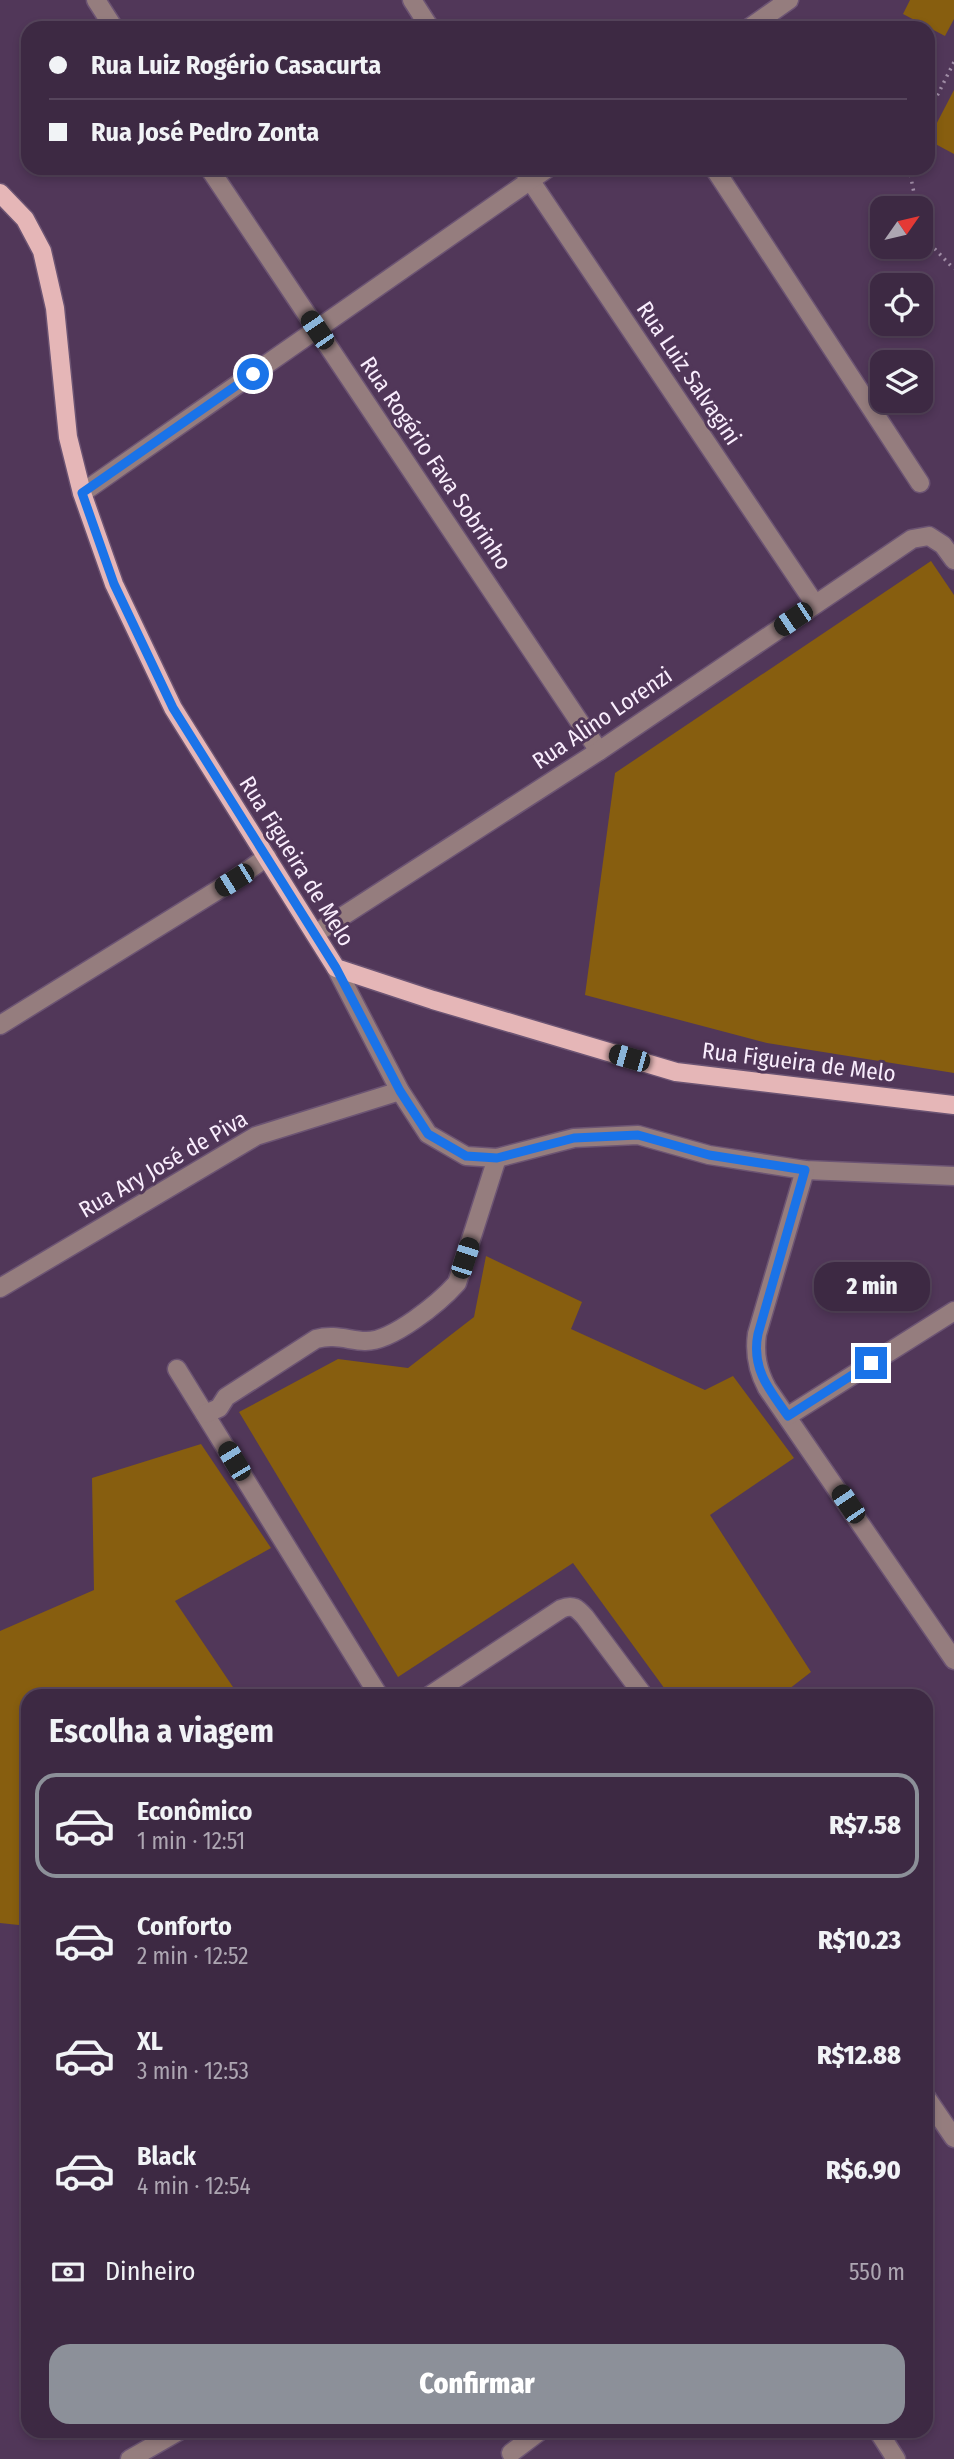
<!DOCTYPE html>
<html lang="pt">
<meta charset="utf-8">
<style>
:root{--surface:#3d2943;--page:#44314a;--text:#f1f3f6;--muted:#ada6b2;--line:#56455c;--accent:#8c9099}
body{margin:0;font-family:"Fira Sans Condensed",sans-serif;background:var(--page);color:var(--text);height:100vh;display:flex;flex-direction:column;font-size:26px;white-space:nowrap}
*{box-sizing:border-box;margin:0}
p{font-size:23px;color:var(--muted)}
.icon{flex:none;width:38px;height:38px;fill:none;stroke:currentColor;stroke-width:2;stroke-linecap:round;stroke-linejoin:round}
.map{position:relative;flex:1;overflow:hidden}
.side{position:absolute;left:21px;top:1689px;width:912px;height:749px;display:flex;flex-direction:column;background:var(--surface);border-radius:21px;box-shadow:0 4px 10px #0003,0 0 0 2px var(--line)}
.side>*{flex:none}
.hud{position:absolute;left:21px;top:21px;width:914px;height:154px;border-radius:21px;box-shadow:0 4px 10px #0003,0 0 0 2px var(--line);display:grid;align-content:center;height:154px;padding:0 28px;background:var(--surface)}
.needle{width:46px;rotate:56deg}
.fabs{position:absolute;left:870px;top:196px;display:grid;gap:14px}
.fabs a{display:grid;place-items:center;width:63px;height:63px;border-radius:14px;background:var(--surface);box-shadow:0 4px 10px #0003,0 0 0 2px var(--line);font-size:35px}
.end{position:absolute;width:32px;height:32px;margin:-16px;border:9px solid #1a73e8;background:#fff;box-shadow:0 0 0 4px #fff}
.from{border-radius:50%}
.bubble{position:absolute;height:49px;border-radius:21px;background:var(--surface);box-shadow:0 4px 10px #0003,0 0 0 2px var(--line);font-size:23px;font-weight:800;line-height:49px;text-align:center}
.car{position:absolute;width:21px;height:42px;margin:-21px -10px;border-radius:9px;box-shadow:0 0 5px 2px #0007;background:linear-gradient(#222 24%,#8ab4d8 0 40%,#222 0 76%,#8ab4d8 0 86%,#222 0)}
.hud b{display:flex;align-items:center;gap:24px;height:66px;font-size:26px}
.hud b+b{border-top:2px solid var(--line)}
.hud i{width:18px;height:18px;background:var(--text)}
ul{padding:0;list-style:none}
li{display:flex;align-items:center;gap:21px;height:105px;margin:0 14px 10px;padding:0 14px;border:4px solid transparent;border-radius:21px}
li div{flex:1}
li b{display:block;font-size:26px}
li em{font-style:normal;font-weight:800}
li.active{border-color:var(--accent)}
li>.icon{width:63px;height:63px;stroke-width:1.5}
h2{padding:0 28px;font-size:32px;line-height:84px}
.pay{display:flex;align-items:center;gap:18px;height:77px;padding:0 28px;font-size:26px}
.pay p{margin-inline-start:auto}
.button{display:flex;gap:14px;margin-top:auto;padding:14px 28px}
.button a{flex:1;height:80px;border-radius:21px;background:var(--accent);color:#fff;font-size:28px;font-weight:800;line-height:80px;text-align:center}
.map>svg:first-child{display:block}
.green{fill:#875e0f}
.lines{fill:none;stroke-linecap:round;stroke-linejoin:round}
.minor-casing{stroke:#6c5473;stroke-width:21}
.major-casing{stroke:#6c5473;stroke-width:21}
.path{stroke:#a08da6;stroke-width:3.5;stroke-dasharray:2 5;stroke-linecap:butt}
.minor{stroke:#957d7e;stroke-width:18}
.major{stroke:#e5b6b7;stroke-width:18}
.route{stroke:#1a73e8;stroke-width:9}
.labels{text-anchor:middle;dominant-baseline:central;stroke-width:6;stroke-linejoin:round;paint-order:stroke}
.street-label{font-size:23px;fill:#f9edfd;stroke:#513759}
</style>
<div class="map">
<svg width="954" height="2459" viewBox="0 0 954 2459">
<rect width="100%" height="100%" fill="#513759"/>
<g class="green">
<path d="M910 0H954V19L945 36 903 14Z"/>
<path d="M954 90V154L928 140Z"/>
<path d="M931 561 954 595V1073L767 1043 585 995 615 773Z"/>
<path d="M486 1256 582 1302 571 1329 705 1390 733 1376 794 1458 710 1515 811 1672 780 1696H670L573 1563 398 1677 239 1412 338 1359 408 1368 474 1317Z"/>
<path d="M201 1444 271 1548 175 1601 239 1696H28V1926L0 1923V1631L94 1590 92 1478Z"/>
</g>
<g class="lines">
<defs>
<g id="minor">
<path d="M96 0 114 28"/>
<path d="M412 0 430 28"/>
<path d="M749 28 789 0"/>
<path d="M209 168 599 751"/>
<path d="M522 168 815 604"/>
<path d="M714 168 920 483"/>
<path d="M82 493 548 168"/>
<path d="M315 934 599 751 912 539 929 536 943 545 954 560"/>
<path d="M336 968 400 1091 428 1134 466 1156 497 1158 574 1138 638 1135 709 1155 805 1170 954 1176"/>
<path d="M0 1025 234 880 267 857"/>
<path d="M805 1170 757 1334C754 1355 758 1371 767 1388L954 1660"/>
<path d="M0 1288 256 1136 400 1091"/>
<path d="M177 1369 379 1696"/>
<path d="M205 1414 219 1408 226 1397 316 1339C334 1334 348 1340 365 1341 392 1342 440 1302 457 1283L497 1158"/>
<path d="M788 1416 954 1311"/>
<path d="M429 1696 561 1609C573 1604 577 1608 585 1617L644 1696"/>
<path d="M926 2097 954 2138"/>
<path d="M878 2431 896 2459"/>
<path d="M511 2453 540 2431"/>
<path d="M130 2459 179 2431"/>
</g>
<path id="major" d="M0 193 25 219 42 251 55 308 68 437 82 493 114 584 173 708 336 968 433 1000 676 1072 954 1105"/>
</defs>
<use href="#minor" class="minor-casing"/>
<use href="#major" class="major-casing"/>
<g class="path">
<path d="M928 114 954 62"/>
<path d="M909 168 917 208"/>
<path d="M920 217 933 247 954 269"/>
</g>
<use href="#minor" class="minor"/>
<use href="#major" class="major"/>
</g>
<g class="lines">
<path class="route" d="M253 374 82 493 114 584 173 708 336 968 400 1091 428 1134 466 1156 497 1158 574 1138 638 1135 709 1155 805 1170 758 1334C751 1368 769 1390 788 1416L871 1363"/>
</g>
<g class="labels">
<g class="street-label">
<text transform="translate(689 373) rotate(56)">Rua Luiz Salvagini</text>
<text transform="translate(436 463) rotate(56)">Rua Rogério Fava Sobrinho</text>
<text transform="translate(602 718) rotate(-34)">Rua Alino Lorenzi</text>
<text transform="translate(297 861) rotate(58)">Rua Figueira de Melo</text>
<text transform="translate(799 1062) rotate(7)">Rua Figueira de Melo</text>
<text transform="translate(163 1164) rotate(-30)">Rua Ary José de Piva</text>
</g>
</g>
</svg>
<div class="fabs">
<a><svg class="needle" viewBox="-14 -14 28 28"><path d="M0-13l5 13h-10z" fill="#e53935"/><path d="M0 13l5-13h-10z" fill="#ada6b2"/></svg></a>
<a><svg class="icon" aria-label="locate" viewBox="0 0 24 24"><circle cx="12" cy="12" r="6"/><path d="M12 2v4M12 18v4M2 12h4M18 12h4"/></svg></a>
<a><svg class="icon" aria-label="layers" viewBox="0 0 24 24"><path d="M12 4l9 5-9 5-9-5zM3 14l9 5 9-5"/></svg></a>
</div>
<i class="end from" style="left:253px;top:374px"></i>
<i class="end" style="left:871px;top:1363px"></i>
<div class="bubble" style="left:814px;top:1262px;width:116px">2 min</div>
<i class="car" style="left:317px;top:330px;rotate:326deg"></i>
<i class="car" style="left:793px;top:619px;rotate:236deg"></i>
<i class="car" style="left:234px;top:880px;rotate:238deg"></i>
<i class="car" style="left:629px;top:1058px;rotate:286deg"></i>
<i class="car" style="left:465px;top:1258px;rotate:18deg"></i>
<i class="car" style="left:234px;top:1461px;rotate:329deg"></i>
<i class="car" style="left:848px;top:1504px;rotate:326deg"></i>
<div class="hud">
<b><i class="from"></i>Rua Luiz Rogério Casacurta</b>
<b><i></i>Rua José Pedro Zonta</b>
</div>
<section class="side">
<h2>Escolha a viagem</h2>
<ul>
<li class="active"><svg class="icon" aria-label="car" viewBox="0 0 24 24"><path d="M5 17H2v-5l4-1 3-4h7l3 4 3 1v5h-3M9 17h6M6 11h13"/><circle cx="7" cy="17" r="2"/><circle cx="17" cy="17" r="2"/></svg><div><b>Econômico</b><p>1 min · 12:51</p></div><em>R$7.58</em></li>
<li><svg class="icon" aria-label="car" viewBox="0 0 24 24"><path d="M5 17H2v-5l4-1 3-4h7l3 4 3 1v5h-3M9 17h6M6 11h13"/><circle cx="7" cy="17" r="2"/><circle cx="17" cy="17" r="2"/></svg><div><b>Conforto</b><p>2 min · 12:52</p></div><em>R$10.23</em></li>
<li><svg class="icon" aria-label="car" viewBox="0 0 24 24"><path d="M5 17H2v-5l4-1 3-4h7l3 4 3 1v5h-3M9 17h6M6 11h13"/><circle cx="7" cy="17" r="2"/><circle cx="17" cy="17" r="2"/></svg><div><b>XL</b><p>3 min · 12:53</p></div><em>R$12.88</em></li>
<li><svg class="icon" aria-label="car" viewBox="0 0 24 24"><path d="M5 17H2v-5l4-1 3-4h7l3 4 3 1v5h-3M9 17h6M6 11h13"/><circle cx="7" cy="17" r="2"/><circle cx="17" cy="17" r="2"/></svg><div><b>Black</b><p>4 min · 12:54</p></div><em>R$6.90</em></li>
</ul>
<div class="pay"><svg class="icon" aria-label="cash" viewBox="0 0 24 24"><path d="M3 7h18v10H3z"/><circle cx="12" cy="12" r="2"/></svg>Dinheiro<p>550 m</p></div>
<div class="button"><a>Confirmar</a></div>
</section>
</div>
